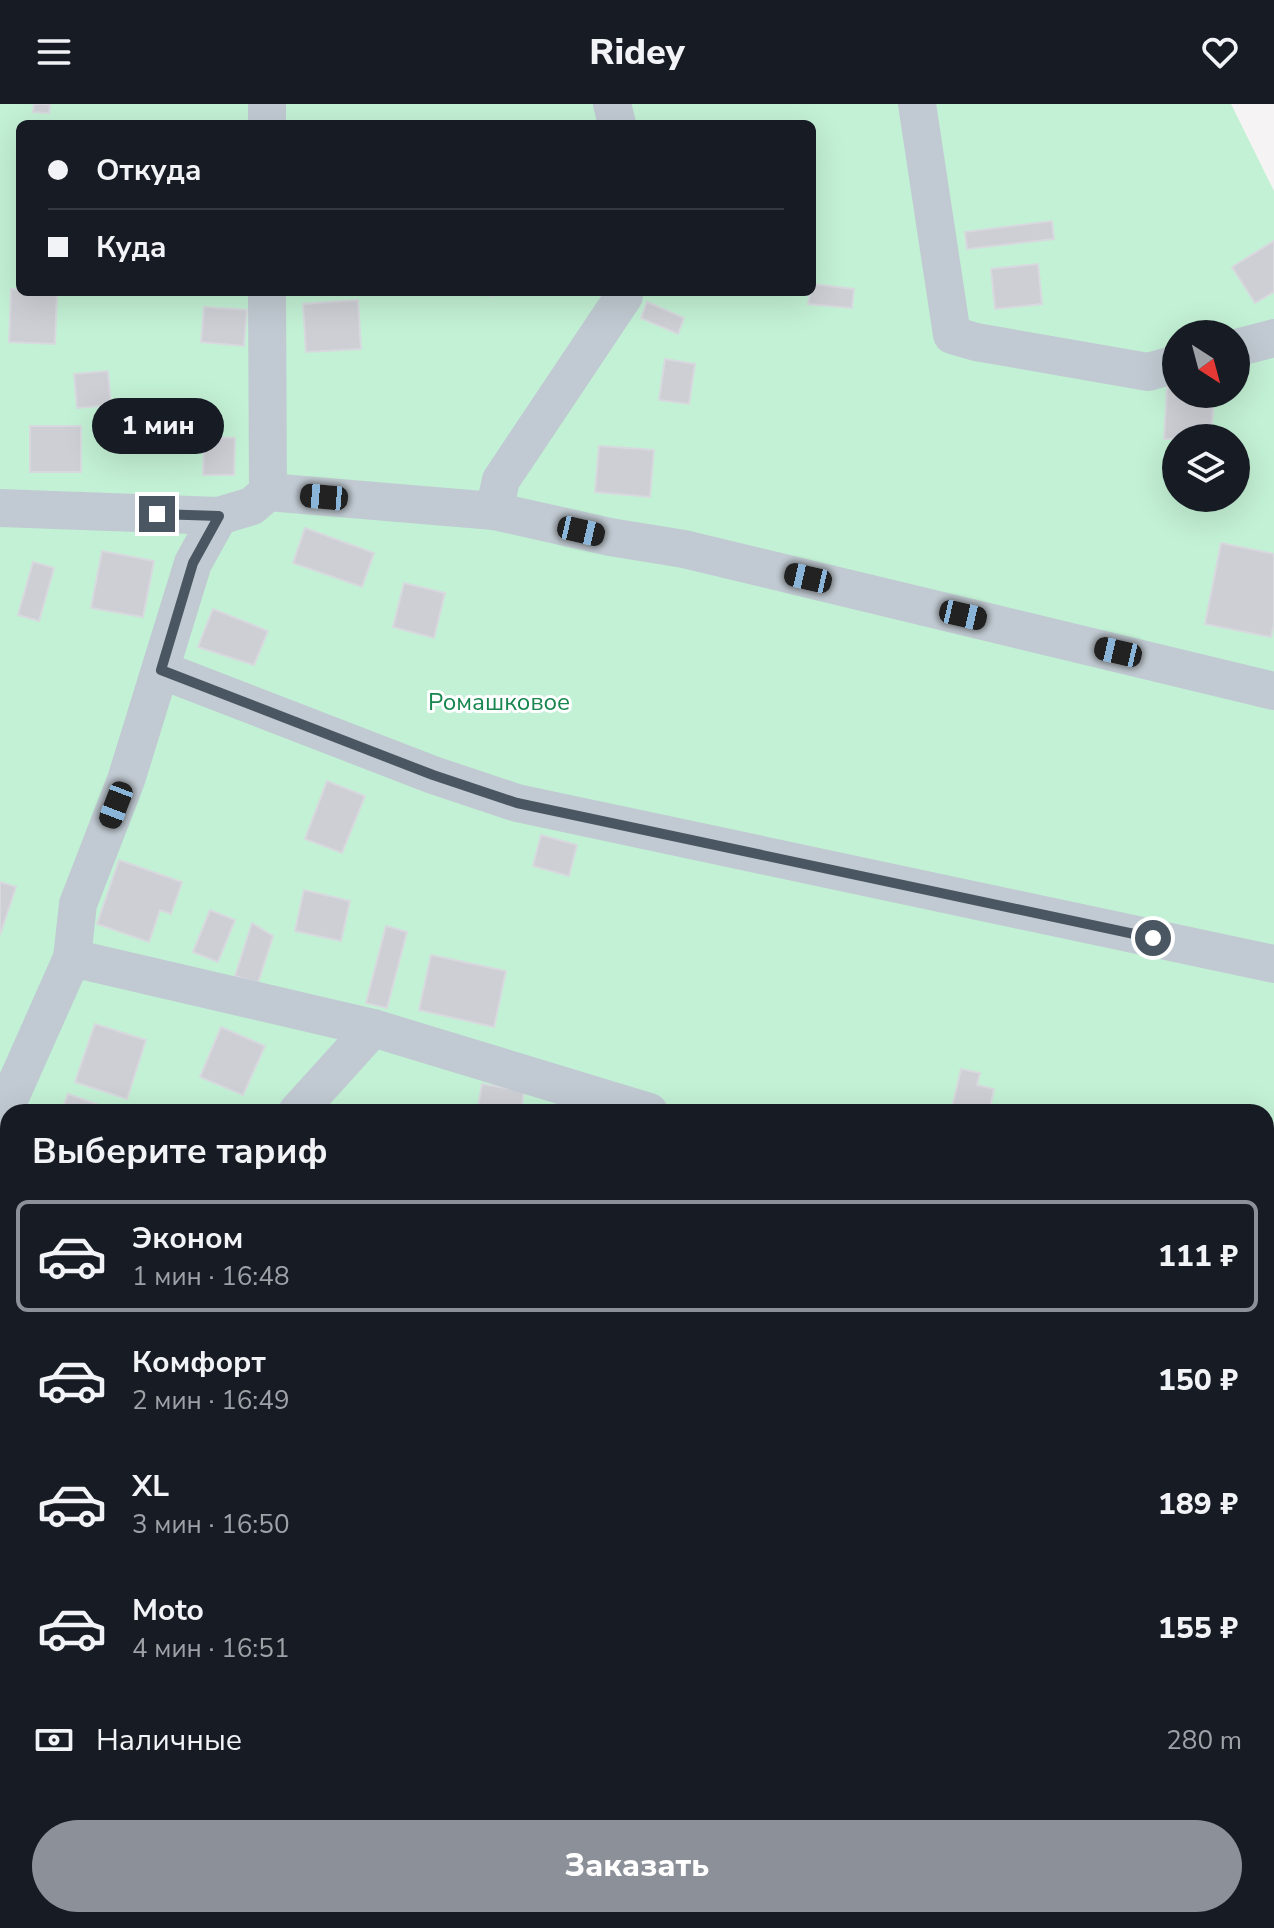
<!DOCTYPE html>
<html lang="ru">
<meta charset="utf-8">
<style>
:root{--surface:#171b24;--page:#242831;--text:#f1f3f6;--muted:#9ea1a6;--line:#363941;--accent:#8c9099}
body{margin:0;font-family:"Nunito Sans",sans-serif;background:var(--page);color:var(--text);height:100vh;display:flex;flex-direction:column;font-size:30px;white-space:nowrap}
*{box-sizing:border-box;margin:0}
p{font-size:26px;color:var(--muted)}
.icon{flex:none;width:44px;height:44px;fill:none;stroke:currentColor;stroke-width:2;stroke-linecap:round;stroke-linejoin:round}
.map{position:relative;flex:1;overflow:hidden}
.side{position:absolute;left:0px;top:1000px;width:1274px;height:824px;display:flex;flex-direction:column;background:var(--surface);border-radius:24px 24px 0 0;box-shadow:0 8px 32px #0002}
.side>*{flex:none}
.guide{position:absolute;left:16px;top:16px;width:800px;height:176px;border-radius:12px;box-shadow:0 8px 32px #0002;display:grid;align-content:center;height:176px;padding:0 32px;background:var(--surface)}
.needle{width:52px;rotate:144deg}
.tools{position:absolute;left:1162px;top:216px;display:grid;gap:16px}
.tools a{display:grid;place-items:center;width:88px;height:88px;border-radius:50%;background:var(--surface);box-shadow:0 8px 32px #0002;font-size:40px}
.end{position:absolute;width:36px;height:36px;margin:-18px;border:10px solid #4a5661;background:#fff;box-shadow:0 0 0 4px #fff}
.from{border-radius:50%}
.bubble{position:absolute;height:56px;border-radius:28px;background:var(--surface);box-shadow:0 8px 32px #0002;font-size:26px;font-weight:800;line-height:56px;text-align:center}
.car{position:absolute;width:24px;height:48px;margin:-24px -12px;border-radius:10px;box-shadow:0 0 6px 2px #0007;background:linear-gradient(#222 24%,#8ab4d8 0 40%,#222 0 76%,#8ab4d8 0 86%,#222 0)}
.guide b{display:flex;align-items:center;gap:28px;height:76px;font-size:30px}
.guide b+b{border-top:2px solid var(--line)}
.guide i{width:20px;height:20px;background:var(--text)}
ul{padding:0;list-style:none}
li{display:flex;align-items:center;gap:24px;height:112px;margin:0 16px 12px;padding:0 16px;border:4px solid transparent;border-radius:12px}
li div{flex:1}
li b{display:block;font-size:30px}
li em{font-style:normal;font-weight:800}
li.active{border-color:var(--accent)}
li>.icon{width:72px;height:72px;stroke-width:1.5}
h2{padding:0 32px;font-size:36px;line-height:96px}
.pay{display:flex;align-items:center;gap:20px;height:88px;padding:0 32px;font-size:30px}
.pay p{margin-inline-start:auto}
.cta{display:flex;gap:16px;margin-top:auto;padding:16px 32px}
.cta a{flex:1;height:92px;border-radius:48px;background:var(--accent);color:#fff;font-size:32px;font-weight:800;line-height:92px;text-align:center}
header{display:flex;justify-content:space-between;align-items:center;height:104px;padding:0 32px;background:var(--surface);font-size:36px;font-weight:800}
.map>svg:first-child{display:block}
.green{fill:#c3f1d5;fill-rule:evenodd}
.building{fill:#cdcfd5;stroke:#d7d9de;stroke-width:2}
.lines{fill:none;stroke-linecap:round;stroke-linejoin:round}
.minor{stroke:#c1cad2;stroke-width:38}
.route{stroke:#4a5661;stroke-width:10}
.labels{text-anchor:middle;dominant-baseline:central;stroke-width:6;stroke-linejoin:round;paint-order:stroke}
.park-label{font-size:24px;fill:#17864f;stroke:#fff}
</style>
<header><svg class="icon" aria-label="menu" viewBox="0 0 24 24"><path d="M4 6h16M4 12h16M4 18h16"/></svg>Ridey<svg class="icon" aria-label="heart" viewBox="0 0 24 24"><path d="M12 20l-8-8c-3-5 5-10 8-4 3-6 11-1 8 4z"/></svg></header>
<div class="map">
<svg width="1274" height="1824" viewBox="0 0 1274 1824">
<rect width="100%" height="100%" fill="#f5f3f3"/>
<path class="green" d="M0 0H1231L1274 87V1428L1266 1427V1008H8V1687L0 1689ZM20 20H812V188H20ZM1176 230H1236V290H1176ZM1176 334H1236V394H1176Z"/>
<g class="building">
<path d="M34 0H50L49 9 33 8Z"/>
<path d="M1052 117 1054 135 967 145 965 128Z"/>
<path d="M1274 137V188L1255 199 1232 163Z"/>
<path d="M1038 160 1042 200 995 205 991 165Z"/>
<path d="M812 180 854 185 852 204 808 200Z"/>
<path d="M11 185 20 186V188H57L55 240 9 238Z"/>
<path d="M456 188H493V192Z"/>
<path d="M358 196 361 245 306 248 303 200Z"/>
<path d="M647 198 684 214 678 230 641 214Z"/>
<path d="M204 203 247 206 244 242 201 238Z"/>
<path d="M665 255 695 260 689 300 659 296Z"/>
<path d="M108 267 111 301 77 304 74 270Z"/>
<path d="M1168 269H1176V290H1214L1211 334 1164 335Z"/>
<rect x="30" y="322" width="51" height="46"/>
<path d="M204 333 235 334 234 371H203Z"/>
<path d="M599 342 654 346 650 393 595 388Z"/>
<path d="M305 424 374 449 362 483 293 459Z"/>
<path d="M1221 439 1274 450V520L1271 533 1205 520Z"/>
<path d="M102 447 154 457 143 513 91 504Z"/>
<path d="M33 458 54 464 39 517 18 511Z"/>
<path d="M404 479 445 489 434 534 393 523Z"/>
<path d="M213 505 268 527 254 561 198 543Z"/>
<path d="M327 677 365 692 342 749 305 735Z"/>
<path d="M541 731 577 741 569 772 533 762Z"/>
<path d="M119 756 182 778 171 810 160 806 149 838 97 820Z"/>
<path d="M0 778 16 783 0 831Z"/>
<path d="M304 786 350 797 341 837 295 827Z"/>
<path d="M210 806 235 816 218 858 193 848Z"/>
<path d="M252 819 273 832 258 879 235 872Z"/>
<path d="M386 822 407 828 387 904 366 899Z"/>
<path d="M431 851 506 867 494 923 419 906Z"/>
<path d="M95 920 146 936 127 995 75 978Z"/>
<path d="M221 923 265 942 243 991 200 973Z"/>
<path d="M961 965 980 969 977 981 994 985 989 1008H951Z"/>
<path d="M482 980 524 987 521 1008H477Z"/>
<path d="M68 990 119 1008H61Z"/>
<path d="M8 1148V1192L0 1190V1172Z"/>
</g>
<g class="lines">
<g class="minor">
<path d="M612 0 617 20"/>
<path d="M917 0 952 231 976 238 1148 268 1176 260"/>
<path d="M267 20V0"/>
<path d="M267 188 268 388"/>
<path d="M1236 244 1274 234"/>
<path d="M0 404 219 412 252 402 268 388 494 407 610 433 684 445 1274 587"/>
<path d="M494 407 501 376 624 192 620 188"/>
<path d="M161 566 433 671 517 699 1274 860"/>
<path d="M72 854 373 924 649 1008"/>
<path d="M297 1008 373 924"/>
<path d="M0 1016 72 854 78 800 126 676 193 459 219 412"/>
<path d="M1266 1128 1274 1129"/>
<path d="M0 1228 8 1231"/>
<path d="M1266 1402 1274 1403"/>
</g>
</g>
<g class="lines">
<path class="route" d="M157 410 219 412 193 459 161 566 433 671 517 699 1153 834"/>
</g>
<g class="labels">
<g class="park-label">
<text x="499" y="598">Ромашковое</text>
</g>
</g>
</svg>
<div class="tools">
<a><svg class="needle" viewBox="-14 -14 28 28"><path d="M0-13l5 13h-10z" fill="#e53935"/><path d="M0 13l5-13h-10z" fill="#9ea1a6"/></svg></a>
<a><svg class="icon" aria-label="layers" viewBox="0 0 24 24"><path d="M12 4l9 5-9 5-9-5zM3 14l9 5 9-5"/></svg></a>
</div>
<i class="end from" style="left:1153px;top:834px"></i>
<i class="end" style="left:157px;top:410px"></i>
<div class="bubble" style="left:92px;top:294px;width:132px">1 мин</div>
<i class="car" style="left:324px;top:393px;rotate:275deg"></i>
<i class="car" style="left:581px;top:427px;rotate:103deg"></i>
<i class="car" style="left:808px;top:474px;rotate:283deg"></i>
<i class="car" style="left:963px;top:511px;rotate:103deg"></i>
<i class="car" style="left:1118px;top:548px;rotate:283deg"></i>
<i class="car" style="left:116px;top:701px;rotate:201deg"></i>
<div class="guide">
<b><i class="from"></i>Откуда</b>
<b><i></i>Куда</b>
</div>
<section class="side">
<h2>Выберите тариф</h2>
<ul>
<li class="active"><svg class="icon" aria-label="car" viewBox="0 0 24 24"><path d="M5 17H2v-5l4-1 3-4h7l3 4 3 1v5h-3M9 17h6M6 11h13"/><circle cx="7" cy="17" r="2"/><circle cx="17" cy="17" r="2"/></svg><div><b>Эконом</b><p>1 мин · 16:48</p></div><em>111 ₽</em></li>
<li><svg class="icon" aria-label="car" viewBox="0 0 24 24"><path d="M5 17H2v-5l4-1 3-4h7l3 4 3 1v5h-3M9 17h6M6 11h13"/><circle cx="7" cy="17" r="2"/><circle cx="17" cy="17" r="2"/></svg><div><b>Комфорт</b><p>2 мин · 16:49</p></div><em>150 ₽</em></li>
<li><svg class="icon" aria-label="car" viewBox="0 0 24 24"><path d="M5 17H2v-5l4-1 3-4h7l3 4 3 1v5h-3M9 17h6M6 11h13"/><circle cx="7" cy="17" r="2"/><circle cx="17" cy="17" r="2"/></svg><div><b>XL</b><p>3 мин · 16:50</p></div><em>189 ₽</em></li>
<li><svg class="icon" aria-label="car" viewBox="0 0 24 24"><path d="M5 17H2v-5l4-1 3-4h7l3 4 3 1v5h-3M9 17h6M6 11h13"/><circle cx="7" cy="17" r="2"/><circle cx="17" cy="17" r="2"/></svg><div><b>Moto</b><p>4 мин · 16:51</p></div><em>155 ₽</em></li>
</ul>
<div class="pay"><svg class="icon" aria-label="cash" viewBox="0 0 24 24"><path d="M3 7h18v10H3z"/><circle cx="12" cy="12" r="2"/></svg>Наличные<p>280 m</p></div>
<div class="cta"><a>Заказать</a></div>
</section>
</div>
